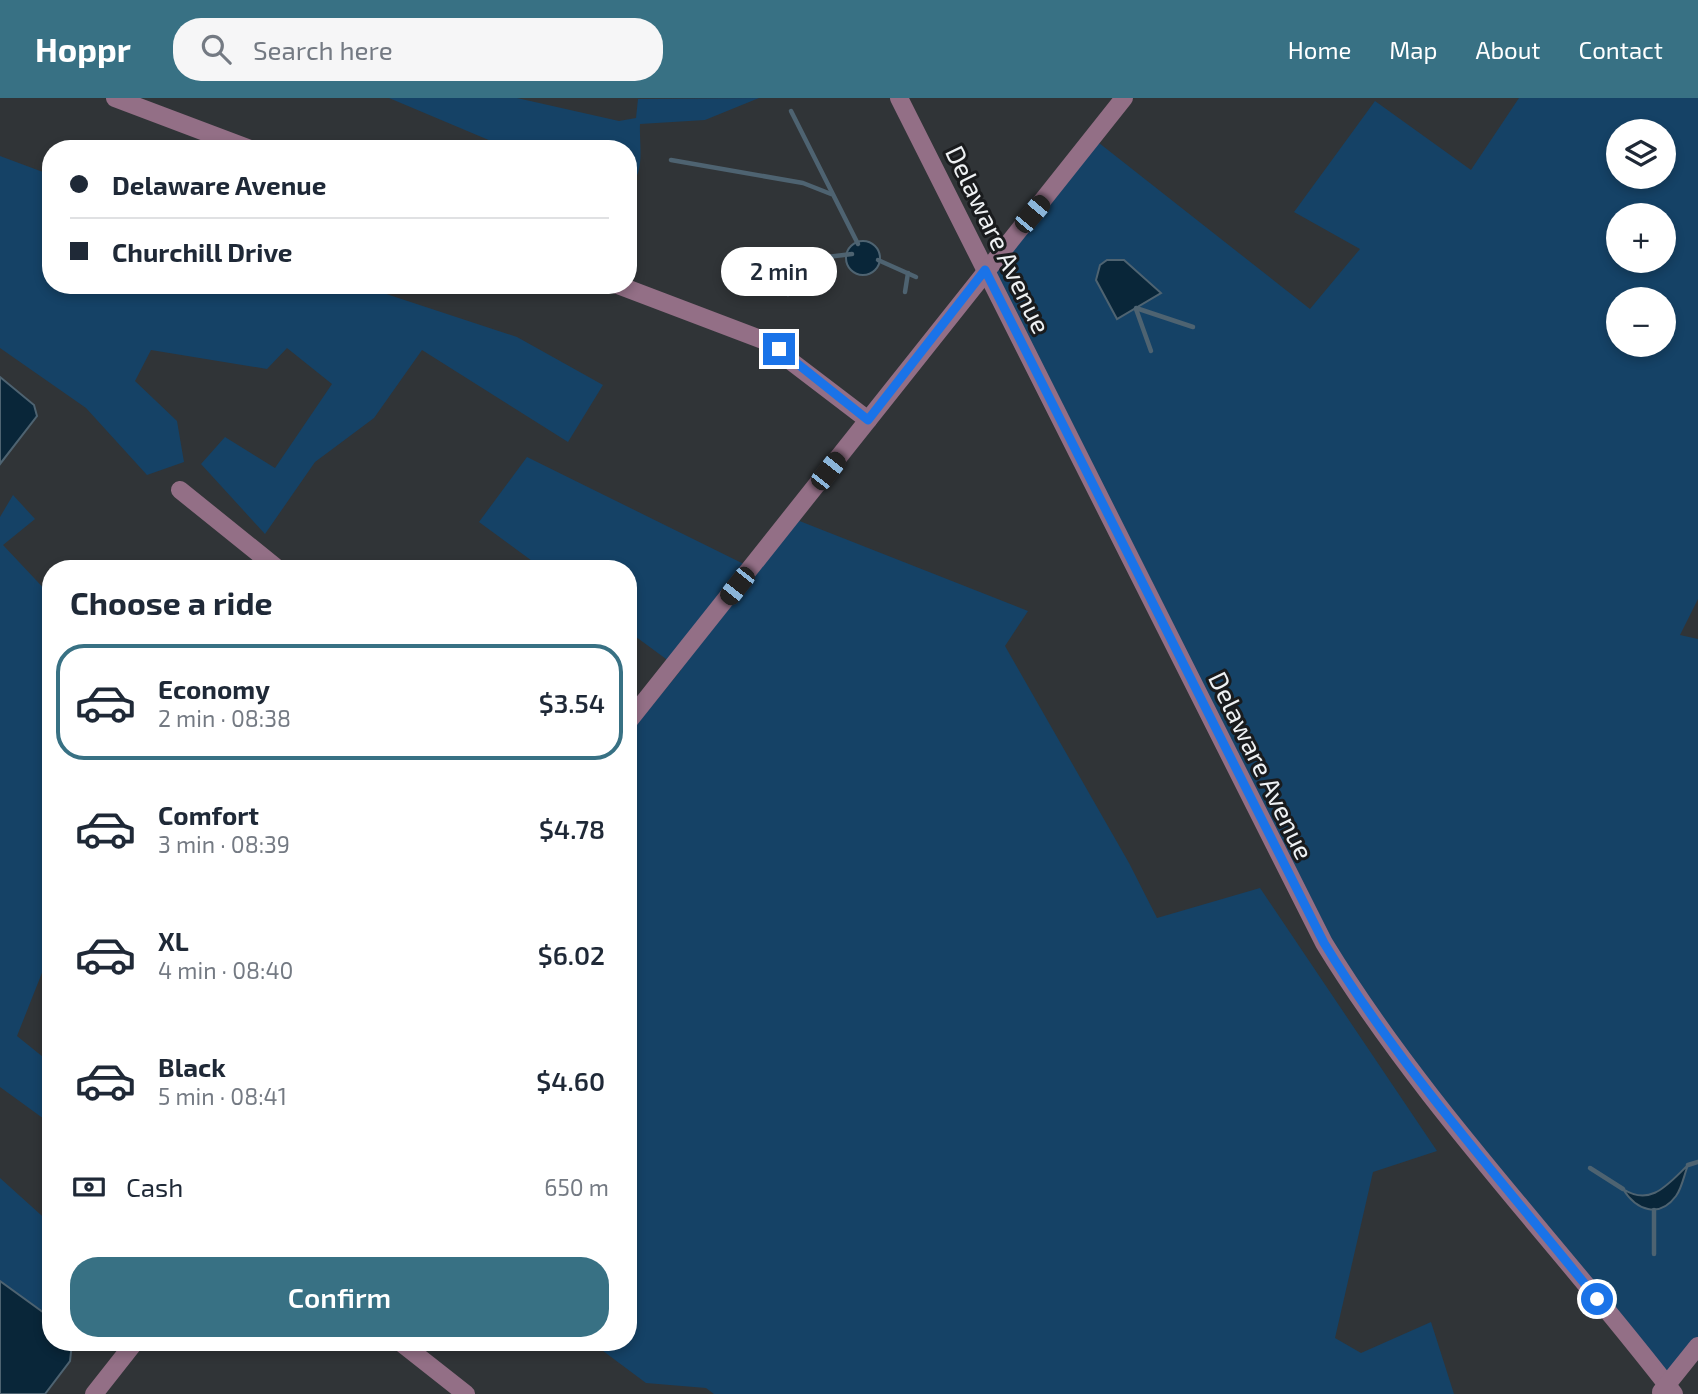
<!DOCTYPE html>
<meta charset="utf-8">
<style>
:root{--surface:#fff;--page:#f6f6f7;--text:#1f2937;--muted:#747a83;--line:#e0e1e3;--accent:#387184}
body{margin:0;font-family:"Exo 2",sans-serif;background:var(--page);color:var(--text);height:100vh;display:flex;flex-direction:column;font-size:26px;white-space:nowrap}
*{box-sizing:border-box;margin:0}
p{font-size:23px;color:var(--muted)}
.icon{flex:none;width:38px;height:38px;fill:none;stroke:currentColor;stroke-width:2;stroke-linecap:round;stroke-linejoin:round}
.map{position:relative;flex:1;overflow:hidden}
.panel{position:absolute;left:42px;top:462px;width:595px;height:791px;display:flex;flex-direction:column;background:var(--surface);border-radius:28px;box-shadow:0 4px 10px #0003}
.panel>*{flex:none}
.banner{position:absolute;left:42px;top:42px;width:595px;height:154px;border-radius:28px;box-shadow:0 4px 10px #0003;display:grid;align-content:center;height:154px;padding:0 28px;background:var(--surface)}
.fabs{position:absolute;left:1606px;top:21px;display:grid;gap:14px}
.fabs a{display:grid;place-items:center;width:70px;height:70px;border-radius:50%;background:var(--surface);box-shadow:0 4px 10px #0003;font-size:35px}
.end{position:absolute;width:32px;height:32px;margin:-16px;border:9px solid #1a73e8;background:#fff;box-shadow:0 0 0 4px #fff}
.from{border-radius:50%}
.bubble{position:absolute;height:49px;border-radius:24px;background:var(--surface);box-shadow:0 4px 10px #0003;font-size:23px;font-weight:600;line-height:49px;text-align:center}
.car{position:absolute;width:21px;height:42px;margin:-21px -10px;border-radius:9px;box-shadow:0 0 5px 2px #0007;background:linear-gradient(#222 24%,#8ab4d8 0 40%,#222 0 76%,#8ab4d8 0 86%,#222 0)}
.banner b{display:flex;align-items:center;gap:24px;height:66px;font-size:26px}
.banner b+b{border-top:2px solid var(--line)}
.banner i{width:18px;height:18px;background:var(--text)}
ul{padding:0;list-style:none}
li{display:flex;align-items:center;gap:21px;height:116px;margin:0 14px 10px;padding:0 14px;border:4px solid transparent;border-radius:28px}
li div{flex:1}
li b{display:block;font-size:26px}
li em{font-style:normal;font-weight:600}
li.on{border-color:var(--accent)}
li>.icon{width:63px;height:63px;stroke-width:1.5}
h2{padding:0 28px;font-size:32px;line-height:84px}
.pay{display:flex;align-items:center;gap:18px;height:77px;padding:0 28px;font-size:26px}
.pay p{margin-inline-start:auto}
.primary-button{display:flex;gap:14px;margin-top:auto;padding:14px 28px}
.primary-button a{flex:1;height:80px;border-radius:28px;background:var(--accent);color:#fff;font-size:28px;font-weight:600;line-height:80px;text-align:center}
header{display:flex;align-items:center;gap:42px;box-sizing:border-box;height:98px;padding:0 35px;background:var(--accent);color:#fff}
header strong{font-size:33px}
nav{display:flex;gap:38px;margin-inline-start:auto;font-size:24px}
.search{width:490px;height:63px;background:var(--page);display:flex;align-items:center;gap:18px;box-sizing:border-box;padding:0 24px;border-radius:28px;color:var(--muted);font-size:26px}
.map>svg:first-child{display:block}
.green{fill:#154266;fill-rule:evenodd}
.water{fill:#092639;stroke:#4e6371;stroke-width:2}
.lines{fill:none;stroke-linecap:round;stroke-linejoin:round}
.stream{stroke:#4e6371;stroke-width:4.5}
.minor{stroke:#936f86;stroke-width:18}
.route{stroke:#1a73e8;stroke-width:9}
.labels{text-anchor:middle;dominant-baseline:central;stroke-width:6;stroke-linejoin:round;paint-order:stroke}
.street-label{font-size:26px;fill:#eef1f3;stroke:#191b1d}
</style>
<header>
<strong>Hoppr</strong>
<div class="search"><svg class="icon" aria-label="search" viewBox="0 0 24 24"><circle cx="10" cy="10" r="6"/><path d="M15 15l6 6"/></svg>Search here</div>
<nav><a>Home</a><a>Map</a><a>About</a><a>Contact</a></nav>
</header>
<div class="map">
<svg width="1698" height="1296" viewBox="0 0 1698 1296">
<rect width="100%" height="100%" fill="#303437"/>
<g class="green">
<path d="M389 0H517L619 23 636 20 638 1 759 0 705 22 640 26C639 46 646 77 628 89V51H510Z"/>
<path d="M1519 0H1698V501L1680 537 1698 541V1248L1667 1287 1362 906 985 172 1094 41 1310 211 1360 151 1294 114 1375 3 1471 72ZM1619 33H1664V79H1619ZM1619 117H1664V163H1619ZM1619 201H1664V247H1619Z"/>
<path d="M0 58 51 77V187H359L517 239 603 287 568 344 422 252 374 320 315 364 265 436 201 366 225 339 275 370 332 286 287 250 267 271 151 252 135 283 177 323 184 364 147 377 86 310 0 250Z"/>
<path d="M527 359 758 473 797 422 1028 513 1005 548 1129 765 1157 820 1260 790 1437 1053 1373 1074 1335 1240 1361 1255 1431 1224 1454 1296H714L706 1290 646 1285 591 1244H628V637L681 572 628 533V471H543L479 424Z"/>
<path d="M13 397 35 421 3 447 51 498V852L17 938 43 959 51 953V1026L0 989V419Z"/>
<path d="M0 1080 51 1126V1220L0 1183Z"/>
</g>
<g class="water">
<circle cx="863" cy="160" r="17"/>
<path d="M1107 162H1124L1161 195 1117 221 1096 182 1100 167Z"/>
<path d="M0 279 34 307 37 318 0 366Z"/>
<path d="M1688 1067C1684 1077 1682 1090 1676 1098 1659 1121 1636 1112 1623 1091 1651 1109 1668 1086 1688 1067Z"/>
<path d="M0 1183 51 1220V1244L72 1245 70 1263 45 1296H0Z"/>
</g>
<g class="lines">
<g class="stream">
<path d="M791 13 858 146"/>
<path d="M671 62 803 85 831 96"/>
<path d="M878 162 916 179"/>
<path d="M905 194 908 175"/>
<path d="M788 196 827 159 852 156"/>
<path d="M1136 210 1193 229"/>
<path d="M1136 211 1151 253"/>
<path d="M1688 1067 1698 1064"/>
<path d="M1590 1070 1623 1091"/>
<path d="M1654 1112V1156"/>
</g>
<g class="minor">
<path d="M115 0 250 51"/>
<path d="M899 0 1324 845C1423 1007 1558 1145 1674 1296"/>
<path d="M618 187 763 242 868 322"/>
<path d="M180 392 278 471"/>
<path d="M628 624 1124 0"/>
<path d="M400 1244 466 1296"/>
<path d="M1661 1294 1698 1248"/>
<path d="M94 1296 135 1244"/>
</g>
</g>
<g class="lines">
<path class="route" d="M779 251 868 322 985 172 1324 845C1402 973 1504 1085 1597 1201"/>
</g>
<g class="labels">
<g class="street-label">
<text transform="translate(999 141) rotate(64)">Delaware Avenue</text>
<text transform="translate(1262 667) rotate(64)">Delaware Avenue</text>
</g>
</g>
</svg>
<div class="fabs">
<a><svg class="icon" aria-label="layers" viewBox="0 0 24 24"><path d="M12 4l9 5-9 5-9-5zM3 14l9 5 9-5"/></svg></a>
<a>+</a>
<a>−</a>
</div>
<i class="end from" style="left:1597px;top:1201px"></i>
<i class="end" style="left:779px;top:251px"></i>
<div class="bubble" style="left:721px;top:149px;width:116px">2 min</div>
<i class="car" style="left:1032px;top:116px;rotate:40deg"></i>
<i class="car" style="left:828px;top:373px;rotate:38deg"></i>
<i class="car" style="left:737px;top:488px;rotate:218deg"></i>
<div class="banner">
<b><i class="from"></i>Delaware Avenue</b>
<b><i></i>Churchill Drive</b>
</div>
<section class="panel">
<h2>Choose a ride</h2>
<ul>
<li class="on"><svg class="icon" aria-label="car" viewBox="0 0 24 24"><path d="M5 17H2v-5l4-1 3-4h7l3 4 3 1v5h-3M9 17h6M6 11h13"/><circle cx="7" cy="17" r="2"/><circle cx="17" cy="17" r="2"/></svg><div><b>Economy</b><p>2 min · 08:38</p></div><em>$3.54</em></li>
<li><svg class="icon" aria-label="car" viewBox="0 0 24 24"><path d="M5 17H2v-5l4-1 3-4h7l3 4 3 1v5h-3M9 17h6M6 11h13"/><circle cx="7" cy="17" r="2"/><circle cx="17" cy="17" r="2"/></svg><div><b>Comfort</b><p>3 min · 08:39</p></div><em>$4.78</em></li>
<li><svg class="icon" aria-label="car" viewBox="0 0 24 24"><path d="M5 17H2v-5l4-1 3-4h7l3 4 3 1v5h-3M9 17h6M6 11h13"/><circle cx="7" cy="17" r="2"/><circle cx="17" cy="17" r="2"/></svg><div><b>XL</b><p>4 min · 08:40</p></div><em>$6.02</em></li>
<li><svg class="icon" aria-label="car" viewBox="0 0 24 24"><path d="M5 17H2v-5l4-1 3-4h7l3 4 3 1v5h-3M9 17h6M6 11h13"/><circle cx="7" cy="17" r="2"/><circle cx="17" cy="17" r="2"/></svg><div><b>Black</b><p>5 min · 08:41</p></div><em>$4.60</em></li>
</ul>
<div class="pay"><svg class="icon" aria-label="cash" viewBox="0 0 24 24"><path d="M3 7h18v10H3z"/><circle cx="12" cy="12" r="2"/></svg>Cash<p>650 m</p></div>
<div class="primary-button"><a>Confirm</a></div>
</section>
</div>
